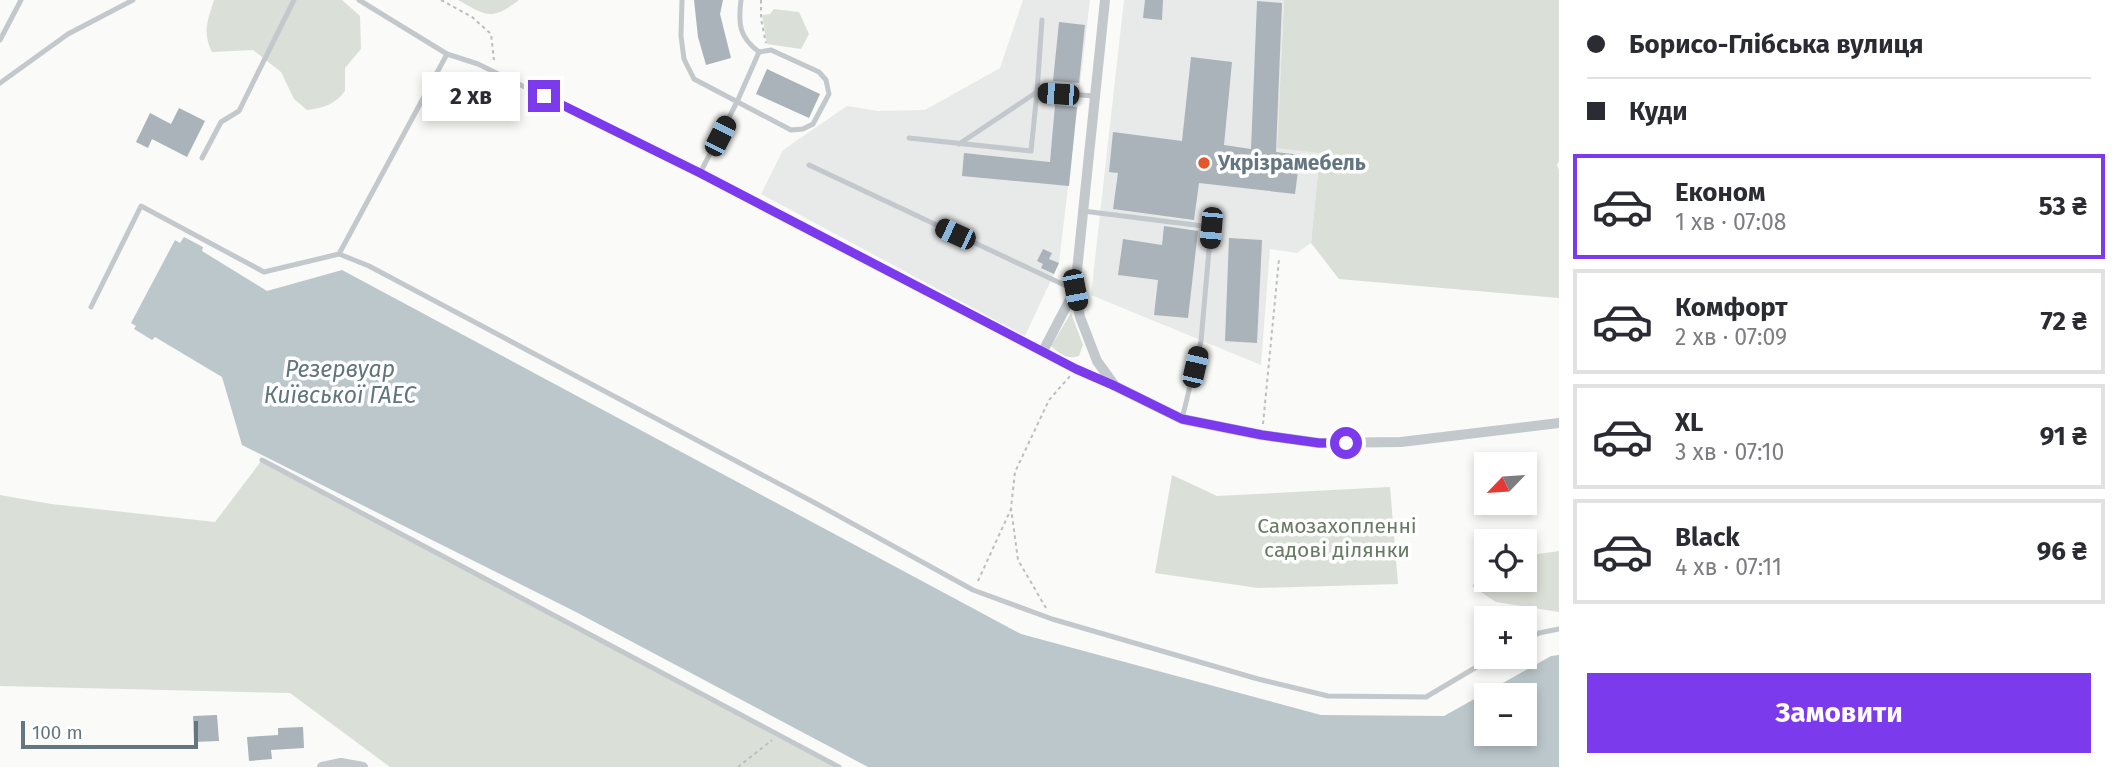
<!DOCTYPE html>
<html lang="uk">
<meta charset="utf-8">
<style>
:root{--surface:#fff;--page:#f2f2f3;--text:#2b2b33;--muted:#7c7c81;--line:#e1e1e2;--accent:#7c3aed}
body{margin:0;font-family:"Fira Sans",sans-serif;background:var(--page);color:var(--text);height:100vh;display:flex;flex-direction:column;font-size:26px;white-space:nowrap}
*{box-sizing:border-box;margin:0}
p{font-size:23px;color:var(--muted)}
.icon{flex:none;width:38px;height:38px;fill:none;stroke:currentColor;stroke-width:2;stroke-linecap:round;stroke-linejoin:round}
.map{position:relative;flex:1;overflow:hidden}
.drawer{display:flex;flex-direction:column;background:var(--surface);width:560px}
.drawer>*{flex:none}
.banner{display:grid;align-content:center;height:154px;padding:0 28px;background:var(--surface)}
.needle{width:46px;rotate:245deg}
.tools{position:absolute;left:1474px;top:452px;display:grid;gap:14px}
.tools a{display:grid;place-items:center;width:63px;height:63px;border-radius:0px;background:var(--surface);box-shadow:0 4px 10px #0003;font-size:35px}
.scale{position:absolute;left:21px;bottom:18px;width:177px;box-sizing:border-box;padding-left:7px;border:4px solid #657683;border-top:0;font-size:19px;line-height:24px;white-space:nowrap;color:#657683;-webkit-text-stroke:5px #fff;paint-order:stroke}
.end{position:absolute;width:32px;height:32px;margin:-16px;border:9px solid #7c3aed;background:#fff;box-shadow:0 0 0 4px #fff}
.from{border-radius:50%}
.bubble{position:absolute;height:49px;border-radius:0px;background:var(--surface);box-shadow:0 4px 10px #0003;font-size:23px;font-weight:700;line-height:49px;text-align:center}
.car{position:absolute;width:21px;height:42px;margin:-21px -10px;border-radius:9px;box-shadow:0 0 5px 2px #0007;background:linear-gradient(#222 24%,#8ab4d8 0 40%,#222 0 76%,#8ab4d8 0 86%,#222 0)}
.banner b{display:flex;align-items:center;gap:24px;height:66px;font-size:26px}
.banner b+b{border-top:2px solid var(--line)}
.banner i{width:18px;height:18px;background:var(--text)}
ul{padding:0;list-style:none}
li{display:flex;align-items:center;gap:21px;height:105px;margin:0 14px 10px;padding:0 14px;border:4px solid var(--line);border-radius:0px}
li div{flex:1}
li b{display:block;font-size:26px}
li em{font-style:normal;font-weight:700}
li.active{border-color:var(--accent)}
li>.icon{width:63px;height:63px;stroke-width:1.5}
.button{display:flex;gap:14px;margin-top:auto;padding:14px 28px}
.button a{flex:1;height:80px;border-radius:0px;background:var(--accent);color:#fff;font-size:28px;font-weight:700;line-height:80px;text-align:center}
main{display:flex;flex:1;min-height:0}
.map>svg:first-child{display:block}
.built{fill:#e8e9e9}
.green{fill:#dadfd7}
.water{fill:#bbc7cb;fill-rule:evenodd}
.building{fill:#aab3b9}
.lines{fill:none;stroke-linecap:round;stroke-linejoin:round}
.path{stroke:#bbbfc2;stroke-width:2;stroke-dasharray:3.5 3.5;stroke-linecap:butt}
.service{stroke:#c3c8cc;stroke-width:5}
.minor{stroke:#c3c8cc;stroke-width:10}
.route{stroke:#7c3aed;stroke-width:9}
.poi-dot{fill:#e4572e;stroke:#fff;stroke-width:2.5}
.labels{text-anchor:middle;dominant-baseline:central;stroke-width:7;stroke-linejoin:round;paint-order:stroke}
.poi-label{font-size:21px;font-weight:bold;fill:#657683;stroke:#fff;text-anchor:start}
.park-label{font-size:21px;fill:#687a64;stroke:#fff}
.water-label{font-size:23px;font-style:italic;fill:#60757c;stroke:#fff}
</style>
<main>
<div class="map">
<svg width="1559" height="767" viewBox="0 0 1559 767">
<rect width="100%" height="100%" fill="#fafaf8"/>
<g class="built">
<path d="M1023 0H1090L1059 263 1025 336 761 194 783 150 847 106 878 111 925 110 1000 68Z"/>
<path d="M1124 0H1284L1277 147 1320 152 1311 243 1297 253 1270 249 1261 365 1091 295Z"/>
</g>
<g class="green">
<path d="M214 0H342L360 16 361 49 345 68V91C335 104 324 108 307 110L294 99 281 72 253 50 212 52C202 33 208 19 214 0Z"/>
<path d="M458 0H519C491 21 487 16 458 0Z"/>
<path d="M1284 0H1559V161L1557 165 1559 171V298L1339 279 1311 243 1320 153 1277 148Z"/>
<path d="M774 9 799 12 809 34 801 49 767 44 762 15 770 14Z"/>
<path d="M1071 313 1083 345 1079 356C1067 360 1060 354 1051 346Z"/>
<path d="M262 460 839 767H390L290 693 0 686V495L51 504 215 522Z"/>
<path d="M1172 475 1217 496 1390 487 1398 584 1258 588 1155 573Z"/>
<path d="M1559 551V612L1496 602 1472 586 1486 571V579H1524V556Z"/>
</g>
<path class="water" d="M184 237 203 247 202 251 267 291 342 270 1021 634 1321 715 1444 716 1551 656 1559 655V767H868L574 611 242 445 222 377 155 337 152 340 134 329 136 326 131 323 175 240 180 243ZM1486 695H1524V733H1486Z"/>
<g class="building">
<path d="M694 0H723L720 14 731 58 706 65 698 37Z"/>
<path d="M1145 0H1163L1162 20 1143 18Z"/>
<path d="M1257 1 1282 3 1276 152 1300 155 1295 194 1199 183 1194 220 1113 209 1118 173 1109 172 1113 132 1182 141 1191 57 1232 62 1224 145 1251 149Z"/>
<path d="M1059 22 1085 25 1079 83 1053 81Z"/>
<path d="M767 69 820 94 809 118 756 94Z"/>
<path d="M1055 105 1077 107 1069 186 962 176 964 153 1050 162Z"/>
<path d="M179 108 205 121 187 157 152 139 148 148 136 142 150 113 171 124Z"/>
<path d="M1164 226 1198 231 1188 318 1154 315 1158 280 1118 275 1123 239 1162 245Z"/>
<path d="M1229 238 1262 240 1257 343 1225 341Z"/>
<path d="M1043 249 1052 253 1049 259 1059 263 1054 274 1041 268 1043 264 1037 261Z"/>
<path d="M217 715 219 741 194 742 193 716Z"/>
<path d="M303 727 304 748 271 750 272 759 249 761 247 737 278 735V728Z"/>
</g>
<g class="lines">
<g class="path">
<path d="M441 0 472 17 491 34 494 60"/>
<path d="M761 0V19L766 43"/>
<path d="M1263 424 1279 259"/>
<path d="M978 581 1011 509"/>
<path d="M1046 608 1018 560 1011 508 1015 472 1049 400 1071 375"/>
<path d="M738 767 772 740"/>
</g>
<g class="service">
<path d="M359 0 447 54 478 64 700 173 1076 369 1113 384"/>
<path d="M682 0 681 36 684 59 694 79 791 130 803 129 813 124 829 94 826 80 819 72 771 50 759 52"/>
<path d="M0 40 21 0"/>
<path d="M0 83 68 34 133 0"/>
<path d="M909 138 1031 151 1037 92 1095 96"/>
<path d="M959 144 1037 92 1042 20"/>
<path d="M202 158 221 122 239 111 294 0"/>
<path d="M809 165 1075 290"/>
<path d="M700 173 737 102 759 52C739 37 738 24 741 0"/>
<path d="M1083 211 1211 227 1201 341 1182 419"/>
<path d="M339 254 369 266 817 504 973 590 1052 619 1258 679 1328 696 1426 697 1495 656"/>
<path d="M91 307 141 206 264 272 339 254 447 54"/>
<path d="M262 460 839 767"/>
<path d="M1524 641 1539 633 1559 629"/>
</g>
<g class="minor">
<path d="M1105 0 1075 290 1080 317 1097 361 1115 386 1182 419 1262 435 1319 443 1401 442 1559 423"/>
<path d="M1043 351 1075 290"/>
<path d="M322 767 341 763 363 767"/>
</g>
</g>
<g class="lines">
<path class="route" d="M544 96 700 173 1076 369 1115 386 1182 419 1262 435 1319 443H1346"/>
</g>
<circle class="poi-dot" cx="1204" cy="163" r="7"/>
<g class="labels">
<g class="poi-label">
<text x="1218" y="163">Укрізрамебель</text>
</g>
<g class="park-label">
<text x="1337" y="526">Самозахопленні<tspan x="1337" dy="24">садові ділянки</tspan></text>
</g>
<g class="water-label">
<text x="340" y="369">Резервуар<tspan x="340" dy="26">Київської ГАЕС</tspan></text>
</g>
</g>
</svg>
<div class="tools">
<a><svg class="needle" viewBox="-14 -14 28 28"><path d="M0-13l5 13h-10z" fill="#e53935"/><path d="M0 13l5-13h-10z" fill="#7c7c81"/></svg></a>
<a><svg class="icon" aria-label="locate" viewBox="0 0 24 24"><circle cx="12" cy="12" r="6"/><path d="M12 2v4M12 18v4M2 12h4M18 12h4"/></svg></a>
<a>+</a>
<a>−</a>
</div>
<div class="scale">100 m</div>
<i class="end from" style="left:1346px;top:443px"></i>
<i class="end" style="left:544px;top:96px"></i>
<div class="bubble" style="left:422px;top:72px;width:98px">2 хв</div>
<i class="car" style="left:1058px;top:94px;rotate:274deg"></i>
<i class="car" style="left:720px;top:136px;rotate:27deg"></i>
<i class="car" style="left:1211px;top:228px;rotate:185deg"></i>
<i class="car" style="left:955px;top:234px;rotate:295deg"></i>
<i class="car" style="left:1075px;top:290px;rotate:169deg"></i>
<i class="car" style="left:1195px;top:367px;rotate:13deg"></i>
</div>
<section class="drawer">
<div class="banner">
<b><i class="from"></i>Борисо-Глібська вулиця</b>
<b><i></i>Куди</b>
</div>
<ul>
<li class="active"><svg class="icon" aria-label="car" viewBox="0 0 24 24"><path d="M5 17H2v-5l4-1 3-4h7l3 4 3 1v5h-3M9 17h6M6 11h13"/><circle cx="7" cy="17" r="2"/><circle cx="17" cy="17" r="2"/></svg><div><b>Економ</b><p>1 хв · 07:08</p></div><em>53 ₴</em></li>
<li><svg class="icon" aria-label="car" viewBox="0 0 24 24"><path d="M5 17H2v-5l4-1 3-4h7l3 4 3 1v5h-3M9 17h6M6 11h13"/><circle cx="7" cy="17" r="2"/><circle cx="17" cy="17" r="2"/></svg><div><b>Комфорт</b><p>2 хв · 07:09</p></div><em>72 ₴</em></li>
<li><svg class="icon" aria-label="car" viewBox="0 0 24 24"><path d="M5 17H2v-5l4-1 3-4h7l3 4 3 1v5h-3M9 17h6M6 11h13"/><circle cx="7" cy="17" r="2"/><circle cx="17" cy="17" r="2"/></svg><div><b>XL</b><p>3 хв · 07:10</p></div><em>91 ₴</em></li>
<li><svg class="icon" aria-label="car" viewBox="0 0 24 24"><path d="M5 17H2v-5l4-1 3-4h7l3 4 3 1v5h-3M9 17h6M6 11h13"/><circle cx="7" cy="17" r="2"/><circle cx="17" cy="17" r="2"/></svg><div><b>Black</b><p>4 хв · 07:11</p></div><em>96 ₴</em></li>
</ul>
<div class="button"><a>Замовити</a></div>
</section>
</main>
